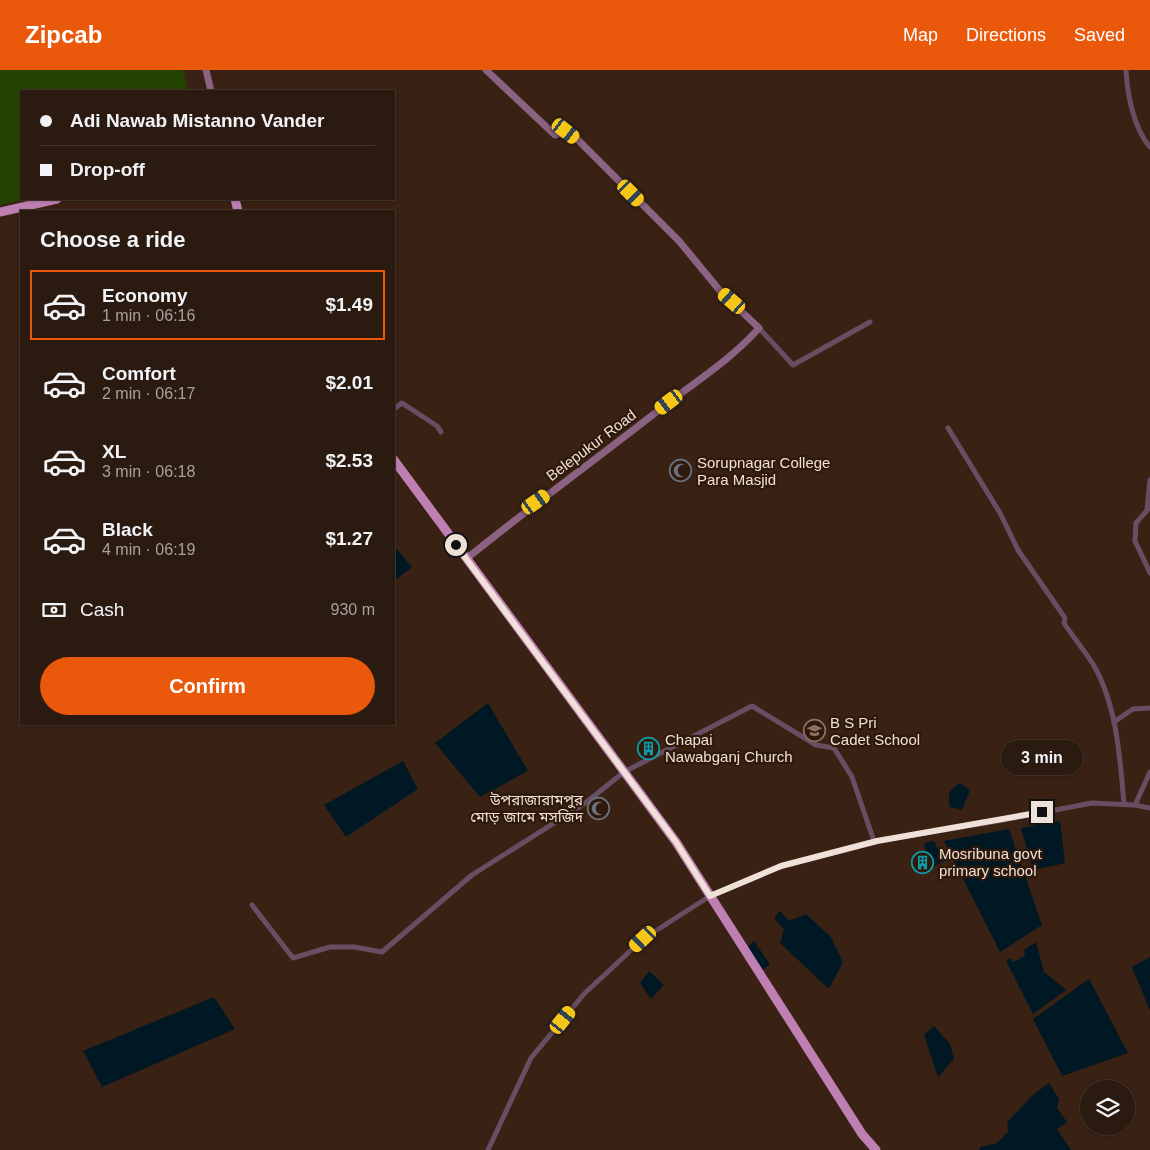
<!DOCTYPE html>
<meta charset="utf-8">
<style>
:root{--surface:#2b1a0f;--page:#332318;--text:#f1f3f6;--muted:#a6a19e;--line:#47382f;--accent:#ea580c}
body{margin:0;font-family:Helvetica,"Noto Sans Bengali",sans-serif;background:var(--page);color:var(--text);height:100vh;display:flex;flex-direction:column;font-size:19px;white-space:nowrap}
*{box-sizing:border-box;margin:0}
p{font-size:16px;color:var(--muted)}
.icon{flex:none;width:28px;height:28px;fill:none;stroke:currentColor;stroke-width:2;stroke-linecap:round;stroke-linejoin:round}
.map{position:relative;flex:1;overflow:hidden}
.sheet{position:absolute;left:20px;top:140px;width:375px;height:515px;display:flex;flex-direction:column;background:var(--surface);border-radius:0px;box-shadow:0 1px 4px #0004,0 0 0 1px var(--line)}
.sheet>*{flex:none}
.hud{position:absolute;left:20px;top:20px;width:375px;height:110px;border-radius:0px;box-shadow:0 1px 4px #0004,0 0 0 1px var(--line);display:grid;align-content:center;height:110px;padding:0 20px;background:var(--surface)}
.controls{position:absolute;left:1080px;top:1010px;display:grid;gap:10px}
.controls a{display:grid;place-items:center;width:55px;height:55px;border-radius:50%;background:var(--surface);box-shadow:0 1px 4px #0004,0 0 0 1px var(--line);font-size:25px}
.end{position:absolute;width:22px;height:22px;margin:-11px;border:6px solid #f0e1d8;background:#111;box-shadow:0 0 0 2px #111}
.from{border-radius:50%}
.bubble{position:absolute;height:35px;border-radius:18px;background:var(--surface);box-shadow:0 1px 4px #0004,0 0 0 1px var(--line);font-size:16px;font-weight:700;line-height:35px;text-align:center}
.car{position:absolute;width:15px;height:30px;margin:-15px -8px;border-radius:6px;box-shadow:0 0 4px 1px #0007;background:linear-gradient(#f5c518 24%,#345 0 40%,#f5c518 0 76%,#345 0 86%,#f5c518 0)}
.hud b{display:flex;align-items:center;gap:18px;height:48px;font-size:19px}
.hud b+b{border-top:1px solid var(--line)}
.hud i{width:12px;height:12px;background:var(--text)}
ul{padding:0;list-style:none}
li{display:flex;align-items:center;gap:15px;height:70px;margin:0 10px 8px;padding:0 10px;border:2px solid transparent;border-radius:0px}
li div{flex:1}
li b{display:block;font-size:19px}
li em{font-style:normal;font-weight:700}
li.current{border-color:var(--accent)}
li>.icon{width:45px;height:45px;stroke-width:1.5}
h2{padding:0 20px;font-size:22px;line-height:60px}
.pay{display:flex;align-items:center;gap:12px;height:55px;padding:0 20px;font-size:19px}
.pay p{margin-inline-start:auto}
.action{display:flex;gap:10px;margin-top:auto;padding:10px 20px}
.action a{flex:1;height:58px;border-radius:30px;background:var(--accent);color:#fff;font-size:20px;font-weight:700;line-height:58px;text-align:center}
header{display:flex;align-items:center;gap:30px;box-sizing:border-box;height:70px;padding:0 25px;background:var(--accent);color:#fff}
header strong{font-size:24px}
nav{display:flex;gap:28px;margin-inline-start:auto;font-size:18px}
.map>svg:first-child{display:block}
.green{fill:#244200}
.water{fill:#001823}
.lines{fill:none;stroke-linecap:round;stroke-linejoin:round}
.street{stroke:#684e63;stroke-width:5}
.secondary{stroke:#8c6283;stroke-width:7}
.highway{stroke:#c07fb3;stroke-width:9}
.route{stroke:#f0e1d8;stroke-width:6}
.labels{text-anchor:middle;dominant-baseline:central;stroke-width:4.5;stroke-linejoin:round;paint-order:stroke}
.street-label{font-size:15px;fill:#f0e1d8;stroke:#2e190b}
.poi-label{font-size:15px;fill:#f0e1d8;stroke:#2e190b;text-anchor:start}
</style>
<header>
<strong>Zipcab</strong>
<nav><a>Map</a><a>Directions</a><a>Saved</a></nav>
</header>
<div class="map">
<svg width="1150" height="1080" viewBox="0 0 1150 1080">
<rect width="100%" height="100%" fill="#392214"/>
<path class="green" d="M0 0H183L188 21H21V129H26L0 135Z"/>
<g class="water">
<path d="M394 476 412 497 394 511Z"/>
<path d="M488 633 528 701 480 727 435 673Z"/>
<path d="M403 691 418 719 346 767 324 735Z"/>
<path d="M960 713 970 720 962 740 950 737C947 724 949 720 960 713Z"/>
<path d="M1060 751 1065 793 1033 800 1021 758Z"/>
<path d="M1009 759 1042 855 1000 882 944 771Z"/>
<path d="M934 771 944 791 933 797 924 776 926 772Z"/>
<path d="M780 841 789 851 806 844 831 867 843 892 829 919 780 873 784 859 774 848Z"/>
<path d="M754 871 770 894 763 900 747 878Z"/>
<path d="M1036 872 1044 902 1066 920 1033 944 1006 891 1010 888 1013 892 1025 886 1024 880Z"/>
<path d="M1150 887V941L1132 897Z"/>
<path d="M649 901 664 915 651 929 640 913Z"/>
<path d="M1089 909 1128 983 1062 1006 1033 949Z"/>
<path d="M214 927 235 959 102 1017 83 981Z"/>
<path d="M934 956 950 974 954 989 938 1007 924 965Z"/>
<path d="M1049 1013 1059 1029 1057 1038 1067 1052 1057 1059 1071 1080H979L981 1077 997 1073 1008 1062 1007 1052 1034 1024Z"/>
</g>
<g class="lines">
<g class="street">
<path d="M1126 0C1127 24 1134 59 1150 77"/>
<path d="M759 258 793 295 870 252"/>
<path d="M394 339 402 333 437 356 441 362"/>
<path d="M948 358 1000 443 1018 480 1065 548 1064 553C1073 567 1084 580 1093 594 1117 635 1120 688 1124 734"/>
<path d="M1150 437 1136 453 1135 471 1150 503"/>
<path d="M1147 439 1150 410"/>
<path d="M1114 652 1133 639 1150 638"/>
<path d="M1135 735 1150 702"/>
<path d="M252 835 293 888 330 877H354L382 882 472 805 584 734 624 702 752 636 816 675 834 678 852 707 874 771"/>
<path d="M488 1080 531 988 584 924 643 869 710 826 781 796 877 771 998 751 1092 733 1135 735 1150 738"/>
</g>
<g class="secondary">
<path d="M206 0 211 21"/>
<path d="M466 489C529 438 595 390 659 340 693 313 731 290 759 258L721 222 679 171 577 69 566 61 555 65 486 0"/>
</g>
<g class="highway">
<path d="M235 129 238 141"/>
<path d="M0 142 57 129"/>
<path d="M394 390 676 772 862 1064 876 1080"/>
</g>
</g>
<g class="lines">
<path class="route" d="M456 475 676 772 710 826 781 796 877 771 1042 742"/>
</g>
<defs>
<symbol id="mosque-ring" viewBox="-11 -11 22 22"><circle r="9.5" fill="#2e190b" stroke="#6b7280" stroke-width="1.5"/><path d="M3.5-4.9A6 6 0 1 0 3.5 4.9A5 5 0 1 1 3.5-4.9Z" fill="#6b7280"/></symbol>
<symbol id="school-ring" viewBox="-11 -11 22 22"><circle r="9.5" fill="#2e190b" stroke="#8d6e63" stroke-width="1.5"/><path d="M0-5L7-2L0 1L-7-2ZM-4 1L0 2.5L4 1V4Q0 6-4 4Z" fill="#8d6e63"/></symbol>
<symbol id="building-ring" viewBox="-11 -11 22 22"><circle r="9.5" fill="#2e190b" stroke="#0f9aa8" stroke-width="1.5"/><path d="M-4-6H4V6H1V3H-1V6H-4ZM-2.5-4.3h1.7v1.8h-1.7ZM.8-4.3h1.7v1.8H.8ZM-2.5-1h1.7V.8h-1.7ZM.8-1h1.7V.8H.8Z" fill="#0f9aa8"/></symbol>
</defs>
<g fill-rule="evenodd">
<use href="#mosque-ring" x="668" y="388" width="25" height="25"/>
<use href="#school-ring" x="802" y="648" width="25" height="25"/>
<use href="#building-ring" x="636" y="666" width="25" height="25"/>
<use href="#mosque-ring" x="586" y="726" width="25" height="25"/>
<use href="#building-ring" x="910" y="780" width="25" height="25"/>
</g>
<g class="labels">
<g class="street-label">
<text transform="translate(591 375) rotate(-37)">Belepukur Road</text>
</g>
<g class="poi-label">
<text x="697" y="392">Sorupnagar College<tspan x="697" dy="17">Para Masjid</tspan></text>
<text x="830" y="652">B S Pri<tspan x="830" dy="17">Cadet School</tspan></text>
<text x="665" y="669">Chapai<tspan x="665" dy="17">Nawabganj Church</tspan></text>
<text x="583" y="729" text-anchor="end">উপরাজারামপুর<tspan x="583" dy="17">মোড় জামে মসজিদ</tspan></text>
<text x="939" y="783">Mosribuna govt<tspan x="939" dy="17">primary school</tspan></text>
</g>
</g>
</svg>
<div class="controls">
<a><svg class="icon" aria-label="layers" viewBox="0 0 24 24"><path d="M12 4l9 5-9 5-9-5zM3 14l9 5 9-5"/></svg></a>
</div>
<i class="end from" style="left:456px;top:475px"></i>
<i class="end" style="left:1042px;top:742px"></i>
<div class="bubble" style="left:1001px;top:670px;width:82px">3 min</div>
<i class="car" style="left:566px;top:61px;rotate:128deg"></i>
<i class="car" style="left:631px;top:123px;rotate:135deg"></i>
<i class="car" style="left:732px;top:231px;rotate:311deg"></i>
<i class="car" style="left:669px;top:332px;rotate:233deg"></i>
<i class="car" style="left:536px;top:432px;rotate:55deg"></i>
<i class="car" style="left:643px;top:869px;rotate:227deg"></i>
<i class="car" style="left:563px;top:950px;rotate:39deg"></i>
<div class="hud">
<b><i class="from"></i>Adi Nawab Mistanno Vander</b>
<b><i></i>Drop-off</b>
</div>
<section class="sheet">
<h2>Choose a ride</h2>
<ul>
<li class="current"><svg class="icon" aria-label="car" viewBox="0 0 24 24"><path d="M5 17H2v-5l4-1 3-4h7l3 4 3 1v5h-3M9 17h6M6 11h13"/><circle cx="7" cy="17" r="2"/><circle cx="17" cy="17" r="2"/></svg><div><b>Economy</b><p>1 min · 06:16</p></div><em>$1.49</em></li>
<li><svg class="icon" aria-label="car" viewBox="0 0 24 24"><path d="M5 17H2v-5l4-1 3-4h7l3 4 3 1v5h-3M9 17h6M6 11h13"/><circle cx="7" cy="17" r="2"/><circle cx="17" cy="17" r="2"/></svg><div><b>Comfort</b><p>2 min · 06:17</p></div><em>$2.01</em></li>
<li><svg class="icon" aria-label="car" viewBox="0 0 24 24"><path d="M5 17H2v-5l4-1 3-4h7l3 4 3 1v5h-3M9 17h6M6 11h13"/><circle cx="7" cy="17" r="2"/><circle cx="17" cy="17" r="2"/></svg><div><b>XL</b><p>3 min · 06:18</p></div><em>$2.53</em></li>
<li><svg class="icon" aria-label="car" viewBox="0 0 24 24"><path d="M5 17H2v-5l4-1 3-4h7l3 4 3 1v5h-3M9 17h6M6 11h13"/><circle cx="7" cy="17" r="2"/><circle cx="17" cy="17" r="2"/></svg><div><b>Black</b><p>4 min · 06:19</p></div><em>$1.27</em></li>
</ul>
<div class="pay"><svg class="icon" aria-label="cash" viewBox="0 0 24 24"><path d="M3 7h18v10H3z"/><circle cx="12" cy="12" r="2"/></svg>Cash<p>930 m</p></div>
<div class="action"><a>Confirm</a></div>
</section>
</div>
